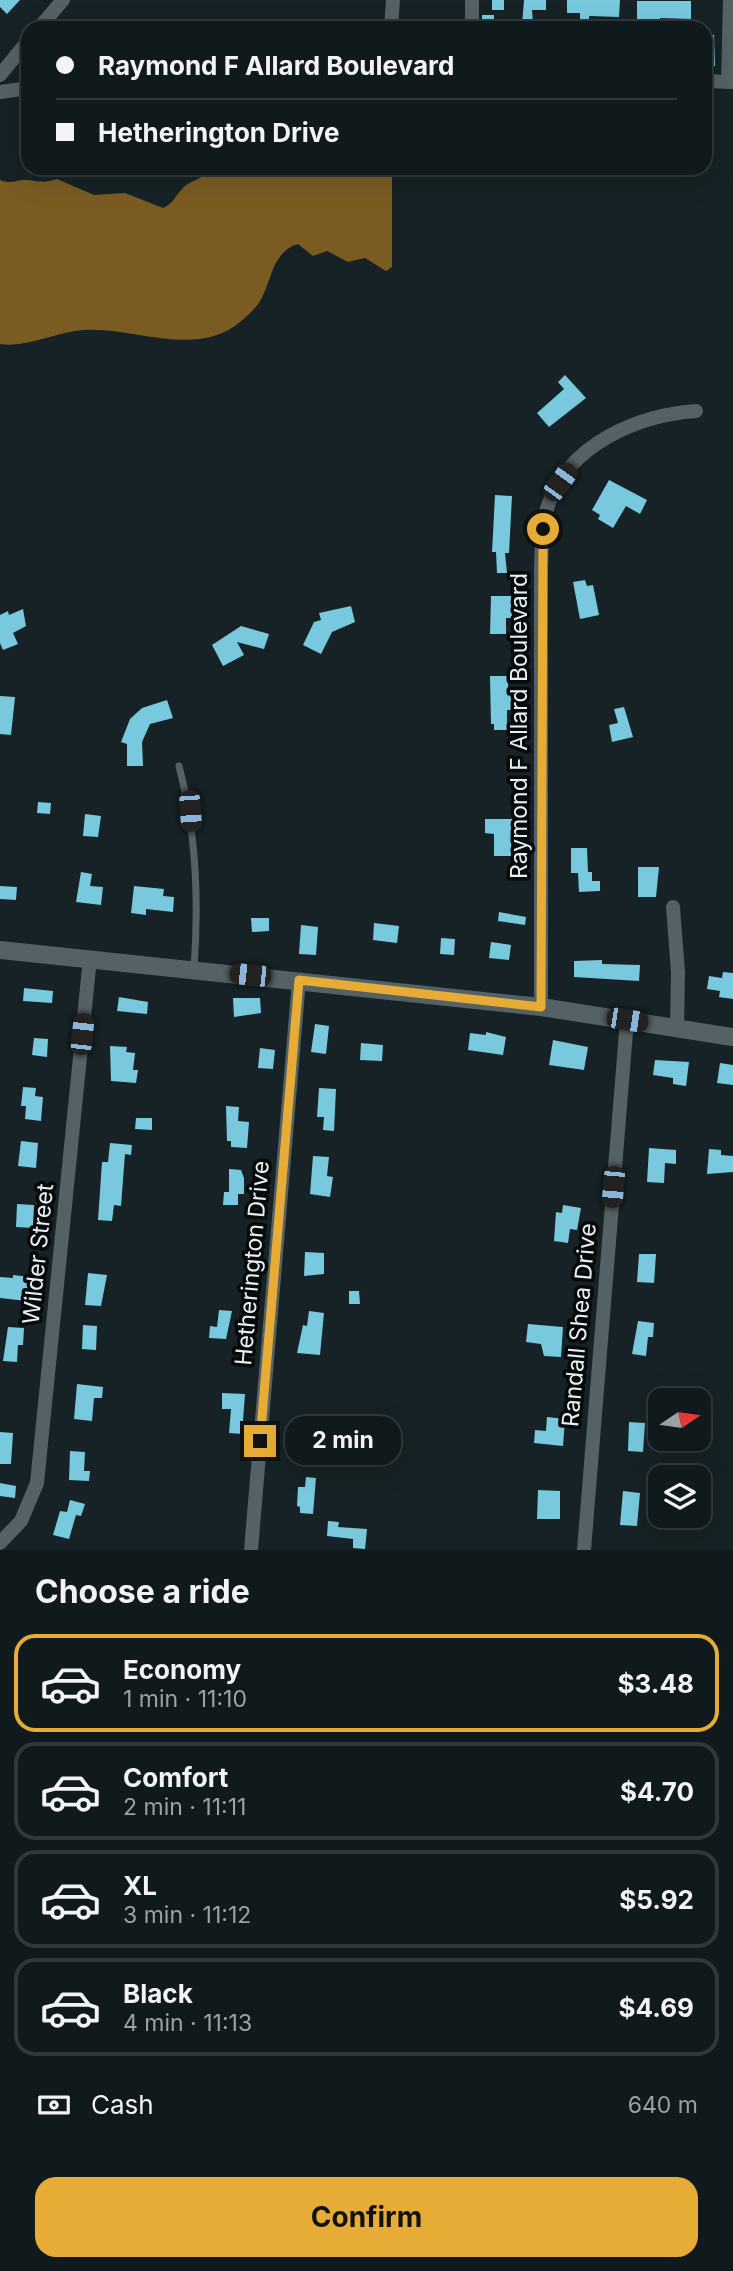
<!DOCTYPE html>
<meta charset="utf-8">
<style>
:root{--surface:#101a1c;--page:#1e2729;--text:#f1f3f6;--muted:#9ca1a3;--line:#30383b;--accent:#e6ac36}
body{margin:0;font-family:Inter,sans-serif;background:var(--page);color:var(--text);height:100vh;display:flex;flex-direction:column;font-size:26px;white-space:nowrap}
*{box-sizing:border-box;margin:0}
p{font-size:23px;color:var(--muted)}
.icon{flex:none;width:38px;height:38px;fill:none;stroke:currentColor;stroke-width:2;stroke-linecap:round;stroke-linejoin:round}
.map{position:relative;height:1550px;overflow:hidden}
.side{display:flex;flex-direction:column;background:var(--surface);flex:1}
.side>*{flex:none}
.hud{position:absolute;left:21px;top:21px;width:691px;height:154px;border-radius:21px;box-shadow:0 7px 28px #0002,0 0 0 2px var(--line);display:grid;align-content:center;height:154px;padding:0 35px;background:var(--surface)}
.needle{width:46px;rotate:77deg}
.fabs{position:absolute;left:648px;top:1388px;display:grid;gap:14px}
.fabs a{display:grid;place-items:center;width:63px;height:63px;border-radius:14px;background:var(--surface);box-shadow:0 7px 28px #0002,0 0 0 2px var(--line);font-size:35px}
.end{position:absolute;width:32px;height:32px;margin:-16px;border:9px solid #e6ac36;background:#111;box-shadow:0 0 0 4px #111}
.from{border-radius:50%}
.bubble{position:absolute;height:49px;border-radius:21px;background:var(--surface);box-shadow:0 7px 28px #0002,0 0 0 2px var(--line);font-size:23px;font-weight:700;line-height:49px;text-align:center}
.car{position:absolute;width:21px;height:42px;margin:-21px -10px;border-radius:9px;box-shadow:0 0 5px 2px #0007;background:linear-gradient(#222 24%,#8ab4d8 0 40%,#222 0 76%,#8ab4d8 0 86%,#222 0)}
.hud b{display:flex;align-items:center;gap:24px;height:66px;font-size:26px}
.hud b+b{border-top:2px solid var(--line)}
.hud i{width:18px;height:18px;background:var(--text)}
ul{padding:0;list-style:none}
li{display:flex;align-items:center;gap:21px;height:98px;margin:0 14px 10px;padding:0 21px;border:4px solid var(--line);border-radius:21px}
li div{flex:1}
li b{display:block;font-size:26px}
li em{font-style:normal;font-weight:700}
li.selected{border-color:var(--accent)}
li>.icon{width:63px;height:63px;stroke-width:1.5}
h2{padding:0 35px;font-size:32px;line-height:84px}
.pay{display:flex;align-items:center;gap:18px;height:77px;padding:0 35px;font-size:26px}
.pay p{margin-inline-start:auto}
.action{display:flex;gap:14px;margin-top:auto;padding:14px 35px}
.action a{flex:1;height:80px;border-radius:21px;background:var(--accent);color:#111;font-size:28px;font-weight:700;line-height:80px;text-align:center}
.map>svg:first-child{display:block}
.water{fill:#7a5c23}
.building{fill:#78c9dd}
.lines{fill:none;stroke-linecap:round;stroke-linejoin:round}
.service{stroke:#546165;stroke-width:7}
.minor{stroke:#546165;stroke-width:14}
.tertiary{stroke:#546165;stroke-width:18}
.route{stroke:#e6ac36;stroke-width:9}
.labels{text-anchor:middle;dominant-baseline:central;stroke-width:7;stroke-linejoin:round;paint-order:stroke}
.street-label{font-size:23px;fill:#e7eff1;stroke:#060a0c}
</style>
<div class="map">
<svg width="733" height="1550" viewBox="0 0 733 1550">
<rect width="100%" height="100%" fill="#162225"/>
<path class="water" d="M216 168H392V267L386 271 365 258 348 262 327 251 313 256 298 244C271 252 272 282 259 303 254 310 246 317 240 322 196 359 133 326 83 330 55 332 28 348 0 344V180C10 184 14 181 23 180 36 179 40 185 57 179L94 195 125 193 163 208C173 204 175 196 183 188 188 182 207 176 216 168Z"/>
<g class="building">
<path d="M0 0H20L7 14 0 7Z"/>
<rect x="492" y="0" width="12" height="10"/>
<path d="M524 0H546V10H532L533 24 522 25Z"/>
<path d="M567 0H620L619 17 589 16V28H580V13H567Z"/>
<path d="M637 1H691V19L660 18V22H637Z"/>
<rect x="482" y="15" width="12" height="12"/>
<path d="M705 35H714L715 66H705Z"/>
<path d="M565 375 586 398 549 427 537 413 564 389 558 382Z"/>
<path d="M609 480 647 500 640 514 626 506 613 528 598 519 600 515 592 510Z"/>
<path d="M495 495 512 496 509 553H505L507 573H497L496 552H492Z"/>
<path d="M585 580 587 586 593 585 599 615 580 619 573 582Z"/>
<path d="M491 596H511L512 618H506V634H490Z"/>
<path d="M351 606 355 622 332 632 321 654 303 645 314 622 321 620 319 613Z"/>
<path d="M23 609 26 626 13 633 18 644 3 650 0 643V615L8 611 9 615Z"/>
<path d="M241 626 269 634 264 649 237 642 244 655 223 666 212 645Z"/>
<path d="M490 676H508V690H514V710H507V730H494V724H491Z"/>
<path d="M0 696 15 697 11 735 0 734Z"/>
<path d="M167 700 173 718 150 724 142 742 143 766H127V744L121 742 130 719 142 708Z"/>
<path d="M624 707 633 737 612 742 609 725 618 723 614 709Z"/>
<path d="M38 802 51 803 50 814 37 813Z"/>
<path d="M85 814 101 816 98 837 83 836Z"/>
<path d="M485 819H512L511 856H494V834L485 833Z"/>
<path d="M571 848H587L588 872H592V881H600V891L579 892 578 873H571Z"/>
<path d="M638 867H659L656 897H638Z"/>
<path d="M81 872 92 874 90 886 103 887 101 905 76 902Z"/>
<path d="M0 886 17 887 16 900 0 899Z"/>
<path d="M134 886 164 889 163 896 174 897 173 912 146 909V915L131 913Z"/>
<path d="M499 912 526 917 525 925 498 921Z"/>
<path d="M251 918H269V931L252 932Z"/>
<path d="M374 923 399 926 397 943 373 940Z"/>
<path d="M301 925 318 927 316 955 299 954Z"/>
<path d="M441 938 455 939 454 955 440 954Z"/>
<path d="M491 942 511 945 509 960 489 958Z"/>
<path d="M602 960V964L640 965 639 981 574 977V961Z"/>
<path d="M723 972 733 973V999L719 997 720 991 707 989 709 976 722 978Z"/>
<path d="M24 988 53 991 52 1003 23 1001Z"/>
<path d="M119 997 148 1002 147 1014 117 1011Z"/>
<path d="M233 998H260L261 1013 234 1017Z"/>
<path d="M315 1024 329 1026 326 1054 311 1052Z"/>
<path d="M486 1032 506 1037 503 1055 468 1050 470 1033 486 1035Z"/>
<path d="M34 1038 48 1039 47 1057 32 1055Z"/>
<path d="M553 1040 588 1047 584 1070 549 1065Z"/>
<path d="M361 1043 383 1045 382 1061 360 1060Z"/>
<path d="M110 1046 127 1047 126 1052 135 1053 133 1070H138L136 1083 111 1081Z"/>
<path d="M260 1048 275 1050 273 1069 258 1068Z"/>
<path d="M655 1060 689 1062 686 1086 673 1084V1078L653 1075Z"/>
<path d="M720 1063 733 1065V1085L717 1083Z"/>
<path d="M23 1087 36 1088 35 1096 43 1097 41 1121 25 1119 26 1106H21Z"/>
<path d="M319 1088 336 1089 334 1131 323 1130 324 1117H317Z"/>
<path d="M226 1106 239 1107 238 1121 249 1122 247 1148 231 1147V1141H227Z"/>
<path d="M136 1118H152V1130L135 1129Z"/>
<path d="M21 1141 38 1143 36 1168 18 1166Z"/>
<path d="M110 1143 132 1145 131 1155 125 1154 121 1206 114 1205 112 1221 98 1220 102 1162H108Z"/>
<path d="M649 1148 676 1150V1164L665 1163 664 1183 647 1182Z"/>
<path d="M709 1149 721 1150V1155L733 1156V1172L707 1174Z"/>
<path d="M313 1156 329 1157 327 1176 333 1177 330 1197 310 1194Z"/>
<path d="M229 1169 241 1170 244 1178V1194H238V1205H223L224 1192H229Z"/>
<path d="M17 1204 34 1205 33 1228 16 1227Z"/>
<path d="M563 1205 581 1208 577 1230 570 1229 568 1243 554 1241 556 1212 562 1213Z"/>
<path d="M305 1252 324 1253V1274L304 1276Z"/>
<path d="M639 1254H656L654 1283 637 1282Z"/>
<path d="M88 1273 107 1275 101 1306 85 1305Z"/>
<path d="M13 1275 30 1277 27 1301 0 1298V1277L13 1278Z"/>
<path d="M349 1291H359L360 1304H349Z"/>
<path d="M219 1310 232 1311 226 1339 209 1338 210 1326 217 1327Z"/>
<path d="M309 1311 324 1313 320 1355 297 1353 303 1325 307 1326Z"/>
<path d="M638 1321 654 1323 653 1337H648L646 1356 632 1354Z"/>
<path d="M528 1324 563 1327 561 1357 544 1356 541 1344 526 1342Z"/>
<path d="M83 1325 97 1326 96 1350 82 1349Z"/>
<path d="M8 1327 24 1328 23 1345H18L17 1362 3 1361Z"/>
<path d="M77 1384 103 1387 102 1398H94L92 1421 74 1419Z"/>
<path d="M222 1393 245 1394 242 1434 229 1433 231 1409H222Z"/>
<path d="M547 1417 565 1419 563 1446 534 1443 535 1430 546 1431Z"/>
<path d="M629 1422 645 1423 643 1452 628 1451Z"/>
<path d="M0 1432 13 1433 11 1464H0Z"/>
<path d="M70 1451 85 1452 84 1471H90L89 1481 69 1480Z"/>
<path d="M306 1477 316 1478 313 1514 300 1513V1507L297 1506 298 1487H305Z"/>
<path d="M0 1483 16 1486 15 1498 0 1496Z"/>
<path d="M538 1490 560 1491V1519H537Z"/>
<path d="M623 1491 640 1493 637 1526 620 1525Z"/>
<path d="M70 1500 85 1504 81 1516 76 1515 69 1539 53 1535 60 1511 67 1512Z"/>
<path d="M328 1521 339 1522 338 1527 367 1529 365 1549 353 1548V1539L327 1536Z"/>
</g>
<g class="lines">
<path class="service" d="M179 766C196 831 199 901 194 968"/>
<g class="minor">
<path d="M39 28 63 0"/>
<path d="M391 28 393 0"/>
<path d="M472 28V0"/>
<path d="M0 75 28 41"/>
<path d="M705 81 733 82"/>
<path d="M728 82 730 0"/>
<path d="M0 92 28 88"/>
<path d="M673 907 678 972 677 1028"/>
<path d="M541 1007V567C542 546 541 523 549 503 570 444 638 415 696 411"/>
<path d="M0 1543 21 1521 37 1483 90 958"/>
<path d="M251 1550 299 980"/>
<path d="M584 1550 627 1020"/>
</g>
<path class="tertiary" d="M0 950 541 1007 733 1037"/>
</g>
<g class="lines">
<path class="route" d="M260 1441 299 980 541 1007 543 529"/>
</g>
<g class="labels">
<g class="street-label">
<text transform="translate(519 726) rotate(-90)">Raymond F Allard Boulevard</text>
<text transform="translate(38 1254) rotate(-84)">Wilder Street</text>
<text transform="translate(252 1263) rotate(-85)">Hetherington Drive</text>
<text transform="translate(579 1325) rotate(-85)">Randall Shea Drive</text>
</g>
</g>
</svg>
<div class="fabs">
<a><svg class="needle" viewBox="-14 -14 28 28"><path d="M0-13l5 13h-10z" fill="#e53935"/><path d="M0 13l5-13h-10z" fill="#9ca1a3"/></svg></a>
<a><svg class="icon" aria-label="layers" viewBox="0 0 24 24"><path d="M12 4l9 5-9 5-9-5zM3 14l9 5 9-5"/></svg></a>
</div>
<i class="end from" style="left:543px;top:529px"></i>
<i class="end" style="left:260px;top:1441px"></i>
<div class="bubble" style="left:285px;top:1416px;width:116px">2 min</div>
<i class="car" style="left:560px;top:482px;rotate:36deg"></i>
<i class="car" style="left:190px;top:811px;rotate:176deg"></i>
<i class="car" style="left:250px;top:975px;rotate:276deg"></i>
<i class="car" style="left:627px;top:1020px;rotate:99deg"></i>
<i class="car" style="left:82px;top:1034px;rotate:6deg"></i>
<i class="car" style="left:613px;top:1187px;rotate:185deg"></i>
<div class="hud">
<b><i class="from"></i>Raymond F Allard Boulevard</b>
<b><i></i>Hetherington Drive</b>
</div>
</div>
<section class="side">
<h2>Choose a ride</h2>
<ul>
<li class="selected"><svg class="icon" aria-label="car" viewBox="0 0 24 24"><path d="M5 17H2v-5l4-1 3-4h7l3 4 3 1v5h-3M9 17h6M6 11h13"/><circle cx="7" cy="17" r="2"/><circle cx="17" cy="17" r="2"/></svg><div><b>Economy</b><p>1 min · 11:10</p></div><em>$3.48</em></li>
<li><svg class="icon" aria-label="car" viewBox="0 0 24 24"><path d="M5 17H2v-5l4-1 3-4h7l3 4 3 1v5h-3M9 17h6M6 11h13"/><circle cx="7" cy="17" r="2"/><circle cx="17" cy="17" r="2"/></svg><div><b>Comfort</b><p>2 min · 11:11</p></div><em>$4.70</em></li>
<li><svg class="icon" aria-label="car" viewBox="0 0 24 24"><path d="M5 17H2v-5l4-1 3-4h7l3 4 3 1v5h-3M9 17h6M6 11h13"/><circle cx="7" cy="17" r="2"/><circle cx="17" cy="17" r="2"/></svg><div><b>XL</b><p>3 min · 11:12</p></div><em>$5.92</em></li>
<li><svg class="icon" aria-label="car" viewBox="0 0 24 24"><path d="M5 17H2v-5l4-1 3-4h7l3 4 3 1v5h-3M9 17h6M6 11h13"/><circle cx="7" cy="17" r="2"/><circle cx="17" cy="17" r="2"/></svg><div><b>Black</b><p>4 min · 11:13</p></div><em>$4.69</em></li>
</ul>
<div class="pay"><svg class="icon" aria-label="cash" viewBox="0 0 24 24"><path d="M3 7h18v10H3z"/><circle cx="12" cy="12" r="2"/></svg>Cash<p>640 m</p></div>
<div class="action"><a>Confirm</a></div>
</section>
